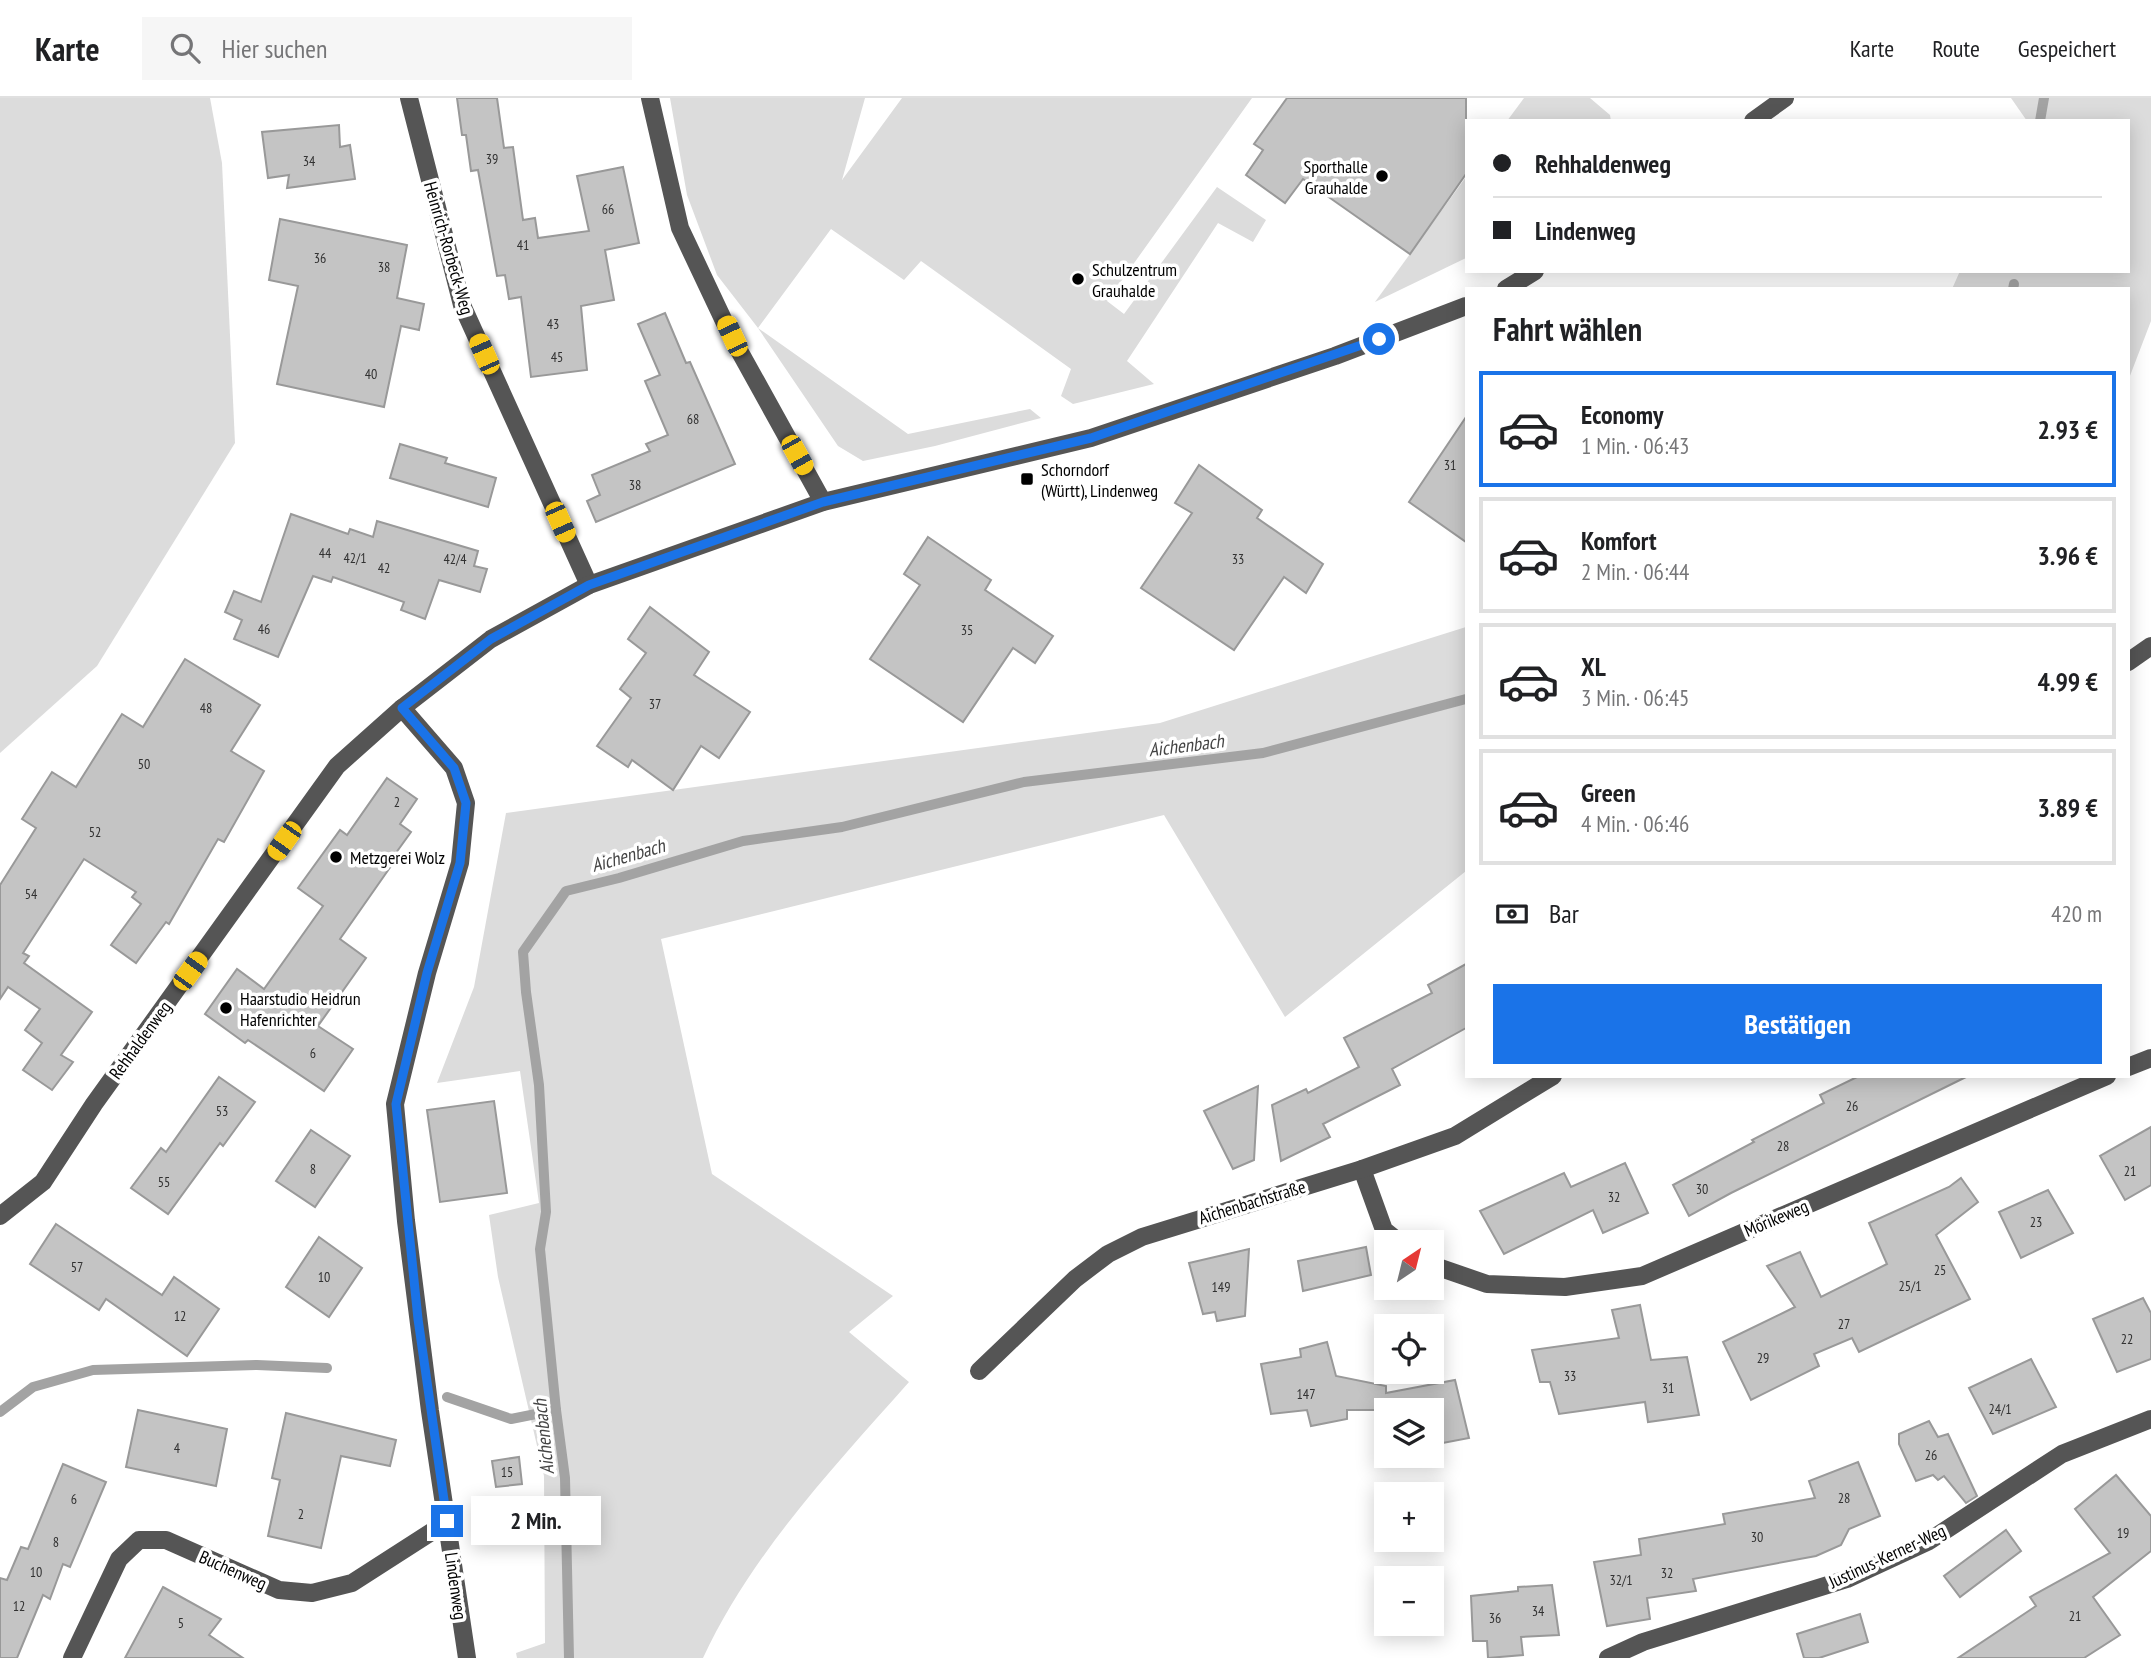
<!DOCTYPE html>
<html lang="de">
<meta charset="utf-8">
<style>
:root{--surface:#fff;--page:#f6f6f6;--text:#202124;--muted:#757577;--line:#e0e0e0;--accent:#1a73e8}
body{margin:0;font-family:"PT Sans Narrow",sans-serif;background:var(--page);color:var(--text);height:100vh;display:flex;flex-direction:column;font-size:26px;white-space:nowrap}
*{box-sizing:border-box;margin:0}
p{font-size:23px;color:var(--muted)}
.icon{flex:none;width:38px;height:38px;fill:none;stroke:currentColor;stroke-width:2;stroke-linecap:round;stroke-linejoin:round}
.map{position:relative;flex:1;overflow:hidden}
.details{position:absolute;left:1465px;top:189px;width:665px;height:791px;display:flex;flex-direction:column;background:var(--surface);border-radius:0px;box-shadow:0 4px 18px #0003}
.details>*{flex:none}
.hud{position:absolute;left:1465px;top:21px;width:665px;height:154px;border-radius:0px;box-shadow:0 4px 18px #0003;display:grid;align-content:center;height:154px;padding:0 28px;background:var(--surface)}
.needle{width:46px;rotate:35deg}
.controls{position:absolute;left:1374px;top:1132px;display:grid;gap:14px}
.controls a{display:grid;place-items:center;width:70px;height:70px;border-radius:0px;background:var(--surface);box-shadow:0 4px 18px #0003;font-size:35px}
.end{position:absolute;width:32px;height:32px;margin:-16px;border:9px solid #1a73e8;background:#fff;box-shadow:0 0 0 4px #fff}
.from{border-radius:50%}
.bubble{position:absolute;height:49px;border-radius:0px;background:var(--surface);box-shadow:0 4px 18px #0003;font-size:23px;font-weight:700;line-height:49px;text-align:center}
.car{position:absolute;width:21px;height:42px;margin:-21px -10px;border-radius:9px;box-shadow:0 0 5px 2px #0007;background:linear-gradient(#f5c518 24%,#345 0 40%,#f5c518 0 76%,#345 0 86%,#f5c518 0)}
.hud b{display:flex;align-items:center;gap:24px;height:66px;font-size:26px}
.hud b+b{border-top:2px solid var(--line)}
.hud i{width:18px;height:18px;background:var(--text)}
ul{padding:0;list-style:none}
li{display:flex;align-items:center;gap:21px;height:116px;margin:0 14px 10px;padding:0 14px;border:4px solid var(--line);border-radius:0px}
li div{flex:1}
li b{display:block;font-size:26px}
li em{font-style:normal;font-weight:700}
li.current{border-color:var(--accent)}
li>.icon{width:63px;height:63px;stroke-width:1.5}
h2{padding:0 28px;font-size:32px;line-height:84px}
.pay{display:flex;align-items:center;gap:18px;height:77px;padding:0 28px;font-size:26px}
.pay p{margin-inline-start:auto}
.action{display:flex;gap:14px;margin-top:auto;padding:14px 28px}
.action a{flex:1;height:80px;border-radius:0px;background:var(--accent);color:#fff;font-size:28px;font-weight:700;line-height:80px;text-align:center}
header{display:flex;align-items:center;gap:42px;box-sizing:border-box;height:98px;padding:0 35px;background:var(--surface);border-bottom:2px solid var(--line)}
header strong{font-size:33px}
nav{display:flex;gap:38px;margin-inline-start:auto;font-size:24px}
.search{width:490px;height:63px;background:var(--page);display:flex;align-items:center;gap:18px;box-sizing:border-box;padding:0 24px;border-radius:0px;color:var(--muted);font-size:26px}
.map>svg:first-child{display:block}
.green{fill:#dcdcdc}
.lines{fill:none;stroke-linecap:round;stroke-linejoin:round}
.stream{stroke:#a3a3a3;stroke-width:10}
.building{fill:#c4c4c4;stroke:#999;stroke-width:2}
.minor{stroke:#555;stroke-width:18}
.route{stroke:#1a73e8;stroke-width:9}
.poi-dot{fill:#000;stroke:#fff;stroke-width:2.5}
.labels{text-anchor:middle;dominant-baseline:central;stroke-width:7;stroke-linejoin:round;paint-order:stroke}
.number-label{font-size:14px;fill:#313131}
.poi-label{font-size:18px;fill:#000;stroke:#fff;text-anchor:start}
.street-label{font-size:18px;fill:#000;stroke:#fff}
.water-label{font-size:19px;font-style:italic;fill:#444;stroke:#fff}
</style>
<header>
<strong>Karte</strong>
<div class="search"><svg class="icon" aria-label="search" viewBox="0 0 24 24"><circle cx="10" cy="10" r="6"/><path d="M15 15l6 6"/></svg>Hier suchen</div>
<nav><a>Karte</a><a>Route</a><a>Gespeichert</a></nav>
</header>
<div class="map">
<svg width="2151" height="1560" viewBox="0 0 2151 1560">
<rect width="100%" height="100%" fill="#fff"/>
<g class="green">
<path d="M0 0H210L222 65 235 345 97 568 0 655Z"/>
<path d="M670 0H865L842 82 902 0H1252L1107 203 1124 216 1217 89 1266 122 1253 144 1218 125 1127 263 1154 286 1073 306 1061 298 1071 271 921 163 904 182 831 131 758 230 908 336 1030 311 1041 320 935 348 863 363 838 348 758 230 717 177 687 97Z"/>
<path d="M1524 0H1590L1610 17 1611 23H1507Z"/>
<path d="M2011 0H2151V223L2128 283V191H1952L1960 173H2128V23H2027Z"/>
<path d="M1466 79V160L1375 204Z"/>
<path d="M1466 529V773L1285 919 1164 717 661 841 712 1076 893 1198 849 1234 909 1284C833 1370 752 1455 703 1560H517L516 1555 545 1545 544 1378 498 1179 489 1117 539 1105 520 973 437 985 474 889 506 715 1160 625Z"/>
</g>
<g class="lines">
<g class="stream">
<path d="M2040 23 2044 0"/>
<path d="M2013 191 2014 186"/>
<path d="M447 1299 511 1321 556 1312"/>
<path d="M0 1314 33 1289 93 1272 257 1267 327 1270"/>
<path d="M569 1560 565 1380 556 1312 540 1151 546 1114 539 987 526 894 523 854 566 793 619 780 743 743 842 729 1024 684 1263 655 1466 601"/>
</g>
</g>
<g class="building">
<path d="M457 0H497L504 50 513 49 523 122 535 120 538 140 589 133 577 78 623 69 639 145 605 152 614 202 581 208 587 272 531 279 521 199 509 201 505 177 497 178 478 72 471 73 466 37H462Z"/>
<path d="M1287 0H1466V76L1410 156 1303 81 1285 105 1246 77 1263 52 1254 46Z"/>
<path d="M339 27 340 49 350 47 355 81 287 90 289 77 268 80 262 34Z"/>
<path d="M280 121 407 147 397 200 424 206 419 232 401 228 384 309 277 286 298 188 269 182Z"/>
<path d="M665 215 686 265 690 264 735 366 596 424 587 403 600 397 592 377 650 353 646 346 668 337 645 283 660 277 638 226Z"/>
<path d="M1466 319V444L1409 404Z"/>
<path d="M400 346 447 360 445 365 496 380 488 409 390 380Z"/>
<path d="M1199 367 1262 412 1257 420 1323 466 1306 495 1284 479 1234 552 1141 490 1192 415 1175 405Z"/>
<path d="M291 416 348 436 350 431 373 439 377 423 478 453 474 468 487 471 480 494 439 482 425 521 401 512 404 504 333 479 331 484 313 478 278 559 234 541 242 522 225 514 234 493 261 504Z"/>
<path d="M928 439 991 482 985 492 1053 538 1035 565 1013 550 963 624 870 561 920 487 904 476Z"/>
<path d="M650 509 709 554 694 577 750 614 719 660 701 648 673 692 632 662 628 669 597 648 631 600 620 591 646 555 628 541Z"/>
<path d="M185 561 260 607 231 653 264 673 224 744 218 741 169 826 166 824 136 865 111 847 141 806 132 799 136 794 84 761 23 855 29 858 24 865 92 914 61 957 73 964 52 992 23 972 42 945 25 932 40 911 8 889 0 901V787L36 730 22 721 52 674 76 689 122 616 143 629Z"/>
<path d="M387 680 417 701 400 726 411 734 388 766 391 768 340 841 366 860 318 928 353 951 324 993 248 942 245 945 205 916 237 871 264 891 323 808 298 790 340 732 347 737Z"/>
<path d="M1466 866V930L1392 971 1400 987 1323 1026 1330 1039 1281 1063 1272 1007 1306 991 1308 995 1359 969 1344 940 1432 895 1428 887Z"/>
<path d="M1859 978H1968L1731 1095 1689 1118 1673 1087 1754 1044 1752 1042 1824 1005 1820 997Z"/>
<path d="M219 979 255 1004 223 1048 220 1045 168 1116 131 1090 161 1050 166 1054Z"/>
<path d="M1258 988 1254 1062 1233 1071 1204 1013Z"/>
<path d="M494 1003 507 1095 440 1104 427 1012Z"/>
<path d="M2151 1029V1087L2125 1102 2100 1058Z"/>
<path d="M311 1032 350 1058 315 1109 276 1083Z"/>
<path d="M1625 1065 1648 1115 1603 1135 1593 1112 1504 1156 1480 1113 1564 1075 1571 1089Z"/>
<path d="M1961 1080 1978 1104 1936 1137 1970 1201 1859 1254 1852 1240 1814 1256 1819 1268 1751 1302 1723 1244 1795 1209 1767 1168 1800 1154 1821 1199 1887 1166 1869 1125 1949 1089Z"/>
<path d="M2048 1092 2073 1135 2021 1160 1999 1114Z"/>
<path d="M56 1126 162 1197 174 1179 219 1211 187 1258 106 1201 99 1212 30 1166Z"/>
<path d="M319 1139 362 1170 329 1219 286 1189Z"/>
<path d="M1366 1149 1371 1177 1303 1193 1298 1163Z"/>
<path d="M1249 1151 1245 1218 1217 1223 1215 1214 1203 1216 1189 1165Z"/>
<path d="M2143 1200 2151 1215V1261L2117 1274 2093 1221Z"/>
<path d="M1640 1207 1651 1262 1687 1259 1699 1317 1648 1324 1645 1304 1559 1316 1550 1284H1540L1532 1252 1619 1240 1612 1212Z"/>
<path d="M1327 1244 1336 1278 1386 1288V1295L1455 1282 1469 1340 1432 1347V1312H1347V1321L1311 1328 1307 1312 1271 1316 1261 1266 1301 1259 1300 1251Z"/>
<path d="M2031 1261 2056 1309 1993 1336 1969 1290Z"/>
<path d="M138 1312 227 1331 216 1388 126 1369Z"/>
<path d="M286 1315 396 1342 390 1368 341 1358 321 1450 268 1438 280 1382 272 1380Z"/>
<path d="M1929 1323 1938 1339 1948 1336 1977 1398 1966 1405 1944 1378 1938 1382 1933 1377 1916 1383 1899 1346V1336Z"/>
<path d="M519 1359 522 1386 496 1389 492 1363Z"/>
<path d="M1858 1364 1880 1418 1849 1431 1841 1447 1816 1458 1693 1481 1696 1493 1647 1500 1650 1521 1607 1528 1594 1464 1641 1457 1639 1441 1725 1426 1723 1416 1815 1400 1809 1383Z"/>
<path d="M63 1366 106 1384 70 1469 63 1466 50 1501 43 1497 17 1560H0V1480L7 1482 21 1449 28 1451Z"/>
<path d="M2116 1377 2151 1418V1453L2093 1499 2120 1537 2084 1560H1958L2036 1508 2030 1499 2110 1455 2075 1411Z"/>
<path d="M2006 1432 2021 1453 1960 1499 1944 1478Z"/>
<path d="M1552 1487 1559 1537 1521 1539 1523 1557 1488 1560 1487 1543H1473L1471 1498 1518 1493V1489Z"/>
<path d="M163 1489 221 1521 209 1537 243 1560H125Z"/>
<path d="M1860 1516 1868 1544 1819 1560H1804L1797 1536Z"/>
</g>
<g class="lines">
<g class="minor">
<path d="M409 0 462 207 589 487"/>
<path d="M650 0 680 130 731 238 823 404"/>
<path d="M1753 23 1785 0"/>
<path d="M1506 191 1535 173"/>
<path d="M2128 564 2151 548"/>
<path d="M402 610 454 670 466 705 460 765 427 875 395 1006 406 1123 430 1313 467 1560"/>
<path d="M2128 969 2151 960"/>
<path d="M1362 1071 1384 1132 1399 1144"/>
<path d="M0 1118 43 1084 94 1006 337 668 402 610 491 541 589 487 823 404 1091 340 1335 258 1466 208"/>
<path d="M1432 1167 1487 1186 1565 1189 1642 1178 2107 978"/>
<path d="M979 1273 1075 1181 1108 1156 1142 1139 1362 1071 1455 1038 1553 978"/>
<path d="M72 1560 119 1461 139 1442H166L279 1492 312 1495 352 1485 447 1424"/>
<path d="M1608 1560 1643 1544 1847 1481 1929 1443 2062 1356 2151 1321"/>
</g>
</g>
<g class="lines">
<path class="route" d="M447 1423 418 1221 396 1006 427 875 460 765 466 705 454 670 402 610 491 541 589 487 823 404 1091 340 1379 241"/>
</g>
<g class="poi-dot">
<circle cx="1382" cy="78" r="7"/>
<circle cx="1078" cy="181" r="7"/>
<rect x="1020" y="374" width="14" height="14" rx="3.5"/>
<circle cx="336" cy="759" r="7"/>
<circle cx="226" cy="910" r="7"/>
</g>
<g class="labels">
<g class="number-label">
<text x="492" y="61">39</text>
<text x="309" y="63">34</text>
<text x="608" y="111">66</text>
<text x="523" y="147">41</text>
<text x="320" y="160">36</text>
<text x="384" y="169">38</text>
<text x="553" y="226">43</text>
<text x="557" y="259">45</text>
<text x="371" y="276">40</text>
<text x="693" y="321">68</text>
<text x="1450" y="367">31</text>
<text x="635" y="387">38</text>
<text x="325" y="455">44</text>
<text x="355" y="460">42/1</text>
<text x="455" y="461">42/4</text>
<text x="1238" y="461">33</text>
<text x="384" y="470">42</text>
<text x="264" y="531">46</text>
<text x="967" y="532">35</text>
<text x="655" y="606">37</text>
<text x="206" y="610">48</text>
<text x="144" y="666">50</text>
<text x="397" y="704">2</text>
<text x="95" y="734">52</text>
<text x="31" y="796">54</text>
<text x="313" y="955">6</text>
<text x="1852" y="1008">26</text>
<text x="222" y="1013">53</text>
<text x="1783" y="1048">28</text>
<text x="313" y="1071">8</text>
<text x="2130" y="1073">21</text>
<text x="164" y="1084">55</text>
<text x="1702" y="1091">30</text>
<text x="1614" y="1099">32</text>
<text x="2036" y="1124">23</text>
<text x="77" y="1169">57</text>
<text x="1940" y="1172">25</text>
<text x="324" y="1179">10</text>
<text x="1910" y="1188">25/1</text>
<text x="1221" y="1189">149</text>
<text x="180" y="1218">12</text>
<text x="1844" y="1226">27</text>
<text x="2127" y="1241">22</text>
<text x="1763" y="1260">29</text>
<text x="1570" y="1278">33</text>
<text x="1668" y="1290">31</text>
<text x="1306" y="1296">147</text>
<text x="2000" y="1311">24/1</text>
<text x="177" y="1350">4</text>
<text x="1931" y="1357">26</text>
<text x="507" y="1374">15</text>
<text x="1844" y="1400">28</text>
<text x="74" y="1401">6</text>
<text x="301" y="1416">2</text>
<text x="2123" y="1435">19</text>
<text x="1757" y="1439">30</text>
<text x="56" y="1444">8</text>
<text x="36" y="1474">10</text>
<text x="1667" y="1475">32</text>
<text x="1621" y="1482">32/1</text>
<text x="19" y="1508">12</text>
<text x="1538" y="1513">34</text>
<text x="2075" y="1518">21</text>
<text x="1495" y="1520">36</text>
<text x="181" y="1525">5</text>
</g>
<g class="poi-label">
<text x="1368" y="68" text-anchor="end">Sporthalle<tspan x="1368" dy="21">Grauhalde</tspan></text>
<text x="1092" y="171">Schulzentrum<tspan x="1092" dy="21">Grauhalde</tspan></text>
<text x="1041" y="371">Schorndorf<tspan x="1041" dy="21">(Württ), Lindenweg</tspan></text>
<text x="350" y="759">Metzgerei Wolz</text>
<text x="240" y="900">Haarstudio Heidrun<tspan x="240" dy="21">Hafenrichter</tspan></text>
</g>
<g class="street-label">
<text transform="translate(449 150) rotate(74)">Heinrich-Rorbeck-Weg</text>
<text transform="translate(140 942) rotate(-54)">Rehhaldenweg</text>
<text transform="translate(1252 1104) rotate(-17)">Aichenbachstraße</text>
<text transform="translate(1776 1120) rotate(-23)">Mörikeweg</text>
<text transform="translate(1887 1458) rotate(-25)">Justinus-Kerner-Weg</text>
<text transform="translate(233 1472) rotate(24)">Buchenweg</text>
<text transform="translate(456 1488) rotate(82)">Lindenweg</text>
</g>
<g class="water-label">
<text transform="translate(1186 647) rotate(-7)">Aichenbach</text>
<text transform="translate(628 757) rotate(-16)">Aichenbach</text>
<text transform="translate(543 1339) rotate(-96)">Aichenbach</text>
</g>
</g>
</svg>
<div class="controls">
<a><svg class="needle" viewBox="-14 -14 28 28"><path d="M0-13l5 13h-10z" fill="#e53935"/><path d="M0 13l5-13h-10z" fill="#757577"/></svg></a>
<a><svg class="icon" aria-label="locate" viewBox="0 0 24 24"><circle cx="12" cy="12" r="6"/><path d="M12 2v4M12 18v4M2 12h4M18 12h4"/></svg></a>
<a><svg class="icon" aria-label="layers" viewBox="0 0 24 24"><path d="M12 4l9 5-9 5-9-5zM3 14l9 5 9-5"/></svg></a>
<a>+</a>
<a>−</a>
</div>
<i class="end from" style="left:1379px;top:241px"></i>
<i class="end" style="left:447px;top:1423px"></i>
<div class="bubble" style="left:471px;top:1398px;width:130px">2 Min.</div>
<i class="car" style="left:732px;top:238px;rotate:335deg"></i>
<i class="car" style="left:484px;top:256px;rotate:336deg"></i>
<i class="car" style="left:797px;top:357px;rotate:151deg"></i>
<i class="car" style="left:560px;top:424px;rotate:156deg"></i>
<i class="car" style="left:284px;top:743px;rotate:215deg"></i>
<i class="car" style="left:190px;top:873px;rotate:36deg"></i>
<div class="hud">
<b><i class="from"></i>Rehhaldenweg</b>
<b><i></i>Lindenweg</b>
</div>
<section class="details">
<h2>Fahrt wählen</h2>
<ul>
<li class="current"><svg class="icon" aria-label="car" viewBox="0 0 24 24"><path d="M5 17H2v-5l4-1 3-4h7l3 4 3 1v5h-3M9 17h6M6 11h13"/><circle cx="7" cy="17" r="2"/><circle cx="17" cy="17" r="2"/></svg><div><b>Economy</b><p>1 Min. · 06:43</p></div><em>2.93 €</em></li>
<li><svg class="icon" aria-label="car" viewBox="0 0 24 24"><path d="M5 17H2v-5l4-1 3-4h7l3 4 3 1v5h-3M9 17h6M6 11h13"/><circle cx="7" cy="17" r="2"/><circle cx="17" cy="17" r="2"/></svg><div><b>Komfort</b><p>2 Min. · 06:44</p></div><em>3.96 €</em></li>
<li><svg class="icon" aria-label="car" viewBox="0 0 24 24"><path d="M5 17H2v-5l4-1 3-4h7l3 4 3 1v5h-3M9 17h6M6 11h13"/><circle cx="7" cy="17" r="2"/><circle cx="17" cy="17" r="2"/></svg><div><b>XL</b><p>3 Min. · 06:45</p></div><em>4.99 €</em></li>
<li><svg class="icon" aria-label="car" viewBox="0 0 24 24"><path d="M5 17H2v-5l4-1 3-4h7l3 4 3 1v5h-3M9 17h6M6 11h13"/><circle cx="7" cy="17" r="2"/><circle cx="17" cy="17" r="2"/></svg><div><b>Green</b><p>4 Min. · 06:46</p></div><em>3.89 €</em></li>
</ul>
<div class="pay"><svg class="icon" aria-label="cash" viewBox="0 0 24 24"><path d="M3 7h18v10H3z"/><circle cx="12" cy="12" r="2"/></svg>Bar<p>420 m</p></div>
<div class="action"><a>Bestätigen</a></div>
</section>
</div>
